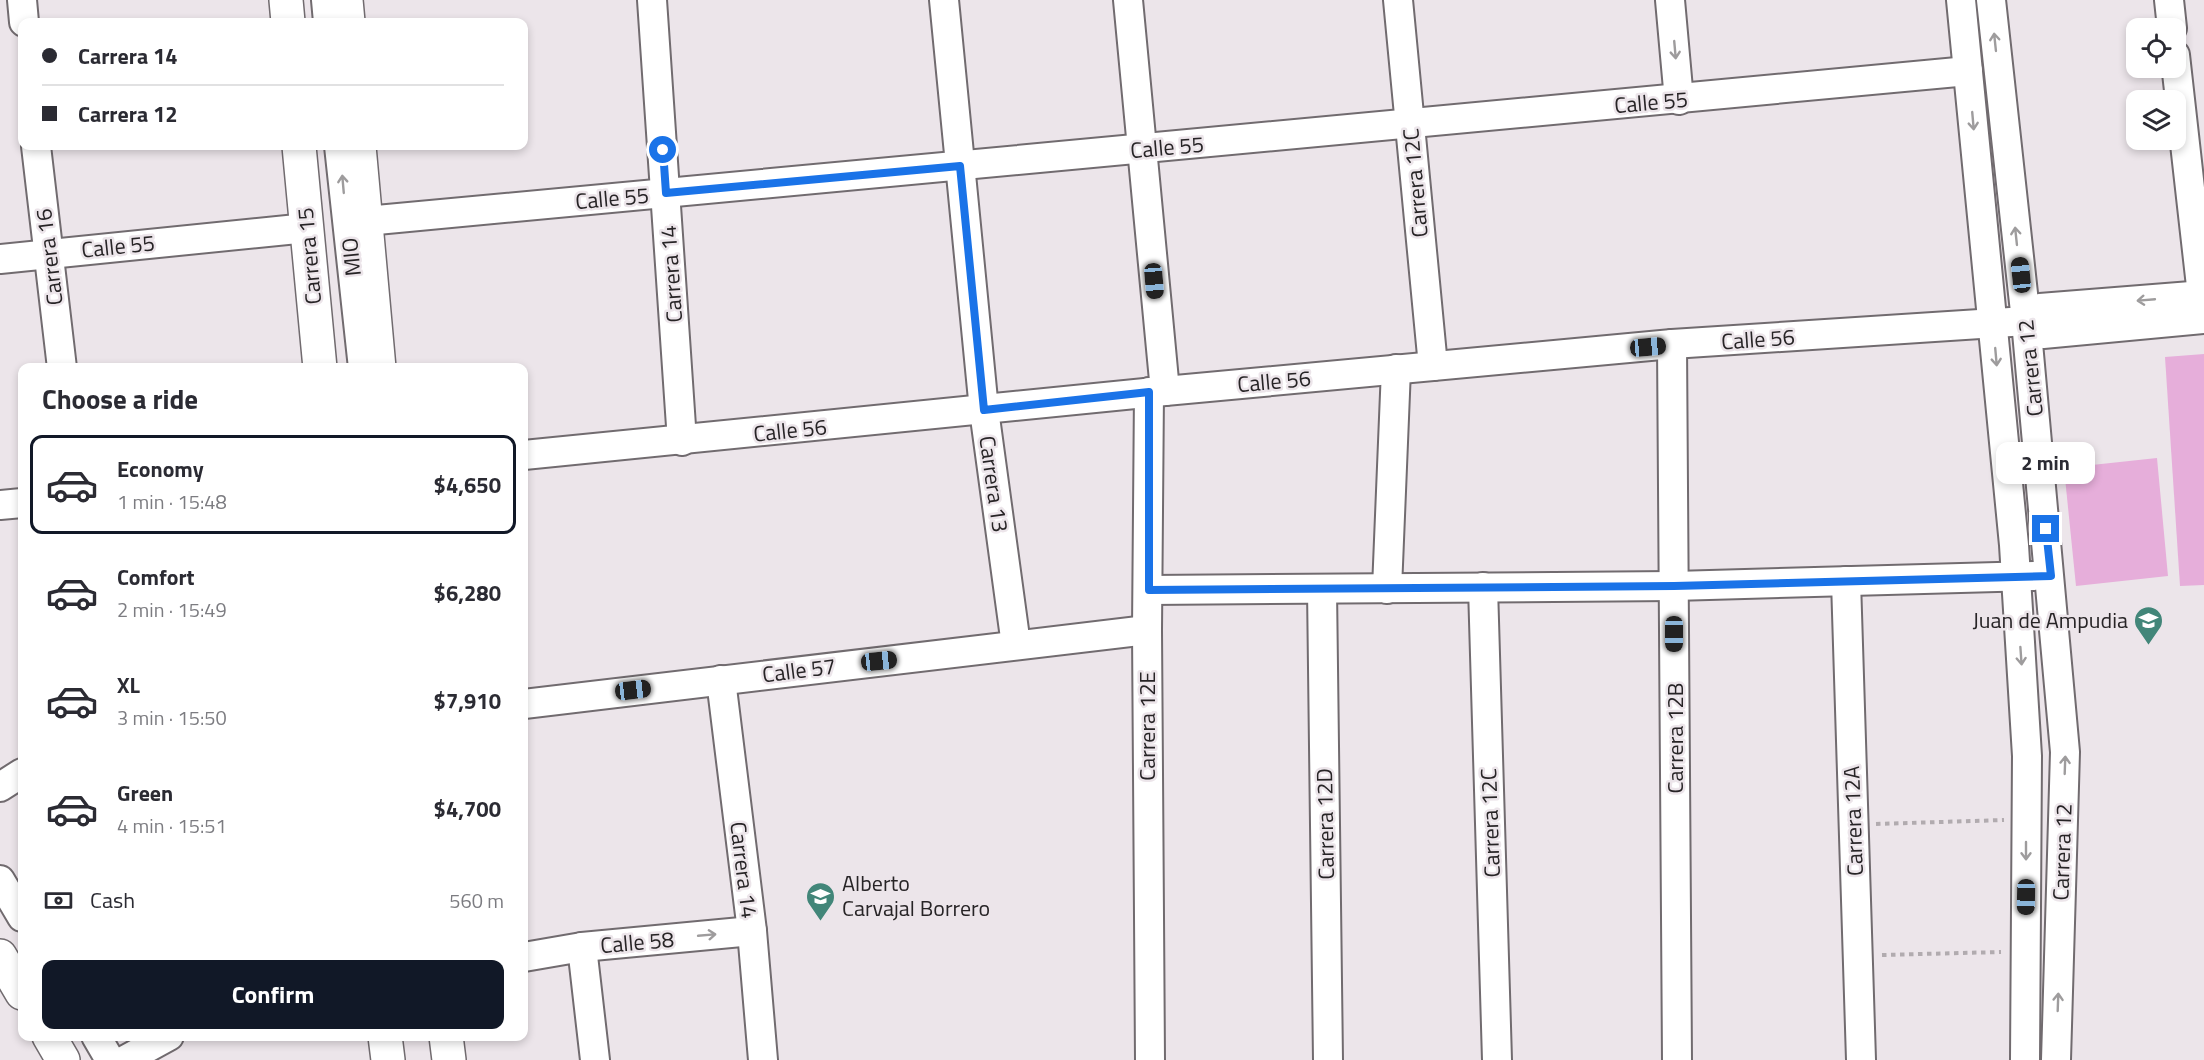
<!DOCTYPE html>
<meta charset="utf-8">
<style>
:root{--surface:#fff;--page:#f7f7f7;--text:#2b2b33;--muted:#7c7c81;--line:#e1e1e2;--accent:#111827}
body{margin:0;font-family:"Titillium Web",sans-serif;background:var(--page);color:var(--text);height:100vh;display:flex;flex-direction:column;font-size:22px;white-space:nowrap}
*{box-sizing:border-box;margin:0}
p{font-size:20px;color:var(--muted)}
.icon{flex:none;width:33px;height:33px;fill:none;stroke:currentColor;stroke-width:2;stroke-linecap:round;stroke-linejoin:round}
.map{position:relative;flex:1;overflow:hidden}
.side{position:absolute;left:18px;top:363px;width:510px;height:678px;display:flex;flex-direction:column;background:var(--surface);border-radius:12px;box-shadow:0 3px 9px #0003}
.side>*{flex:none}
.guide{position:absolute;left:18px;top:18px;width:510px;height:132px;border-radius:12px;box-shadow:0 3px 9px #0003;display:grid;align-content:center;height:132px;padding:0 24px;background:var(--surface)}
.tools{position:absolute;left:2126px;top:18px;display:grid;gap:12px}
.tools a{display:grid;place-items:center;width:60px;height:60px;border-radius:12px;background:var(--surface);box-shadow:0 3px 9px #0003;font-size:30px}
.end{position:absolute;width:27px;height:27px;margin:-14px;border:8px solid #1a73e8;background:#fff;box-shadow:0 0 0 3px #fff}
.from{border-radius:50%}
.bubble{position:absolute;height:42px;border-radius:12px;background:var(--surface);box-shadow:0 3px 9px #0003;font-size:20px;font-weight:700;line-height:42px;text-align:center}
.car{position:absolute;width:18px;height:36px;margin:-18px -9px;border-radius:8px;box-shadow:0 0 4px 2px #0007;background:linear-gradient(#222 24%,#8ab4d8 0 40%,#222 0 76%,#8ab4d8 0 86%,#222 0)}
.guide b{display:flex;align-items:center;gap:21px;height:57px;font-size:22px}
.guide b+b{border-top:2px solid var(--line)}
.guide i{width:15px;height:15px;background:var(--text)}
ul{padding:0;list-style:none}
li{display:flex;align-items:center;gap:18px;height:99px;margin:0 12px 9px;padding:0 12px;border:3px solid transparent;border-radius:12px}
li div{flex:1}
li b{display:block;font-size:22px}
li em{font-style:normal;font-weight:700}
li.current{border-color:var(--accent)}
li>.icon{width:54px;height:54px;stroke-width:1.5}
h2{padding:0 24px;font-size:27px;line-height:72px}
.pay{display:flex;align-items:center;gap:15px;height:66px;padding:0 24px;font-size:22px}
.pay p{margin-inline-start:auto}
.cta{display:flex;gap:12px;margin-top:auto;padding:12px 24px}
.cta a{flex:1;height:69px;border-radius:12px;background:var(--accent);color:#fff;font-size:24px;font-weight:700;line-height:69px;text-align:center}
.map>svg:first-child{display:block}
.green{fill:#e6aeda}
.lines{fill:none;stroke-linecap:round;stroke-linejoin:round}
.minor-casing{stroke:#716b6f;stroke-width:32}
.major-casing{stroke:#716b6f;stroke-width:36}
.path{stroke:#b1abaf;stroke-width:4;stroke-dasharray:4.5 4.5;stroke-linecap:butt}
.minor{stroke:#fff;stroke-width:28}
.major{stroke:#fff;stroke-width:33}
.oneway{stroke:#9e9c9d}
.route{stroke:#1a73e8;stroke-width:8}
.labels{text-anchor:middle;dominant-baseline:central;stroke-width:5;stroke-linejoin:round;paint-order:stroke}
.street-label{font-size:22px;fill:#272426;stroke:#ece5ea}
.poi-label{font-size:22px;fill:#272426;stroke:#ece5ea;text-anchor:end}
</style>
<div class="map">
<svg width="2204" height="1060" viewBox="0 0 2204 1060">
<rect width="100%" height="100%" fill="#ece5ea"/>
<g class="green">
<path d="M2204 354V585L2180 586 2165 357Z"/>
<path d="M2157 458 2168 576 2076 586 2064 468Z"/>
</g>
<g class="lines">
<defs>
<g id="minor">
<path d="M22 0 24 22"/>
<path d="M326 0 328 22"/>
<path d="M652 0 682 441"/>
<path d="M944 0 984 410 1016 645"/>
<path d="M1128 0 1165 391"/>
<path d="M1398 0 1433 366"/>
<path d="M1670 0 1679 100"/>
<path d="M1961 0 2014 545 2027 756 2025 1060"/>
<path d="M1991 0 2026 321 2065 752 2056 1060"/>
<path d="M2169 0 2172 28"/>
<path d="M2175 55 2202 295"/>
<path d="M36 146 62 368"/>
<path d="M339 146 363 368"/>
<path d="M366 221 1968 71"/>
<path d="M0 259 307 228"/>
<path d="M2026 321 2040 308 2204 295"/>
<path d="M1672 344 1677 1060"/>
<path d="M1149 392 1147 630 1150 1060"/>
<path d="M524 455 1165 391 1672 344 2026 321 2043 334 2204 319"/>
<path d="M0 505 22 503"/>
<path d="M1846 581 1861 1060"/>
<path d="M1483 587 1497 1060"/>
<path d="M1322 589 1328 1060"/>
<path d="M1387 589 1396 369"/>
<path d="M1149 590 1674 586 2034 576"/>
<path d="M721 680 752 931 763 1060"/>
<path d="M524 704 1147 630"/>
<path d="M0 787 22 773"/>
<path d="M0 880 22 917"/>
<path d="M582 947 595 1060"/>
<path d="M524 957 582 947 752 931"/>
<path d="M96 1036 110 1060"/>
<path d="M125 1060 169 1036"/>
</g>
<g id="major">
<path d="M286 0 288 22"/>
<path d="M346 0 348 22"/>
<path d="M299 146 320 368"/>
<path d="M359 146 379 368"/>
<path d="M0 956 22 993"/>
<path d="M49 1036 63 1060"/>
<path d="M385 1036 388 1060"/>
<path d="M446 1036 449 1060"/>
</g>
</defs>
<use href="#minor" class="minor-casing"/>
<use href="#major" class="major-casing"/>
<g class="path">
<path d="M1876 824 2004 820"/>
<path d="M1882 955 2001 952"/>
</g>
<use href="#minor" class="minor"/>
<use href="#major" class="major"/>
</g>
<defs><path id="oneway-shaft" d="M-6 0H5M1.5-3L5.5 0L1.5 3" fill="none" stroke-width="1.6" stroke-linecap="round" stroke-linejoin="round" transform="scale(1.5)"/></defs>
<g class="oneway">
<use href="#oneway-shaft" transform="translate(1995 42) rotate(-96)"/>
<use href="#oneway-shaft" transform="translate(1675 50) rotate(85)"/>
<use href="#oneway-shaft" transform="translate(1973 121) rotate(85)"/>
<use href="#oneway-shaft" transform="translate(343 184) rotate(-95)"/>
<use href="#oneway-shaft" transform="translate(2016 236) rotate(-96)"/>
<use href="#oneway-shaft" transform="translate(2146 300) rotate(175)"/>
<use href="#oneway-shaft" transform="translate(1996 357) rotate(85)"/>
<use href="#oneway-shaft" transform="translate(2021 656) rotate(86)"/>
<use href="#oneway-shaft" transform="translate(2065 765) rotate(-88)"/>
<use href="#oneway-shaft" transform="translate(2026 851) rotate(90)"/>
<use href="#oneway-shaft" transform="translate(707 935) rotate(-5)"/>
<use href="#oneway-shaft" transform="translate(2058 1002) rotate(-88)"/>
</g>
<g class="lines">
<path class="route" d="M663 150 666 193 960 166 984 410 1149 392V590L1674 586 2051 576 2046 529"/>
</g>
<defs>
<symbol id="school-pin" viewBox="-11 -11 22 30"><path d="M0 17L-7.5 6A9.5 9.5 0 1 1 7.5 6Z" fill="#428679" stroke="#ece5ea"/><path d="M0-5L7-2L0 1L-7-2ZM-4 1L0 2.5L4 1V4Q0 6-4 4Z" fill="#fff"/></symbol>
</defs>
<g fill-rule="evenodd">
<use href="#school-pin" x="2132" y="604" width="33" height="45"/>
<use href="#school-pin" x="804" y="880" width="33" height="45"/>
</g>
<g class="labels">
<g class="street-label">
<text transform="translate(1651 102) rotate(-5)">Calle 55</text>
<text transform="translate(1167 147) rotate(-5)">Calle 55</text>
<text transform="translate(1415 183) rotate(-95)">Carrera 12C</text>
<text transform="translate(612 198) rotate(-5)">Calle 55</text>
<text transform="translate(118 246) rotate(-6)">Calle 55</text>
<text transform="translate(309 256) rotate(-95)">Carrera 15</text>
<text transform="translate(49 257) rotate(-97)">Carrera 16</text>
<text transform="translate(351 257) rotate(-96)">MIO</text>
<text transform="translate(671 274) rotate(-94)">Carrera 14</text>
<text transform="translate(1758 339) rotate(-4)">Calle 56</text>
<text transform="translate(2030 368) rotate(-96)">Carrera 12</text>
<text transform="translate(1274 381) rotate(-5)">Calle 56</text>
<text transform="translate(790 430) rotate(-6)">Calle 56</text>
<text transform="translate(994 484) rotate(82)">Carrera 13</text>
<text transform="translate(799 670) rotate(-7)">Calle 57</text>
<text transform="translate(1147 726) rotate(-90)">Carrera 12E</text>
<text transform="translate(1675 738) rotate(-90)">Carrera 12B</text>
<text transform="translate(1853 821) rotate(-92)">Carrera 12A</text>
<text transform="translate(1490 823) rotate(-92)">Carrera 12C</text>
<text transform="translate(1325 824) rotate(-91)">Carrera 12D</text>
<text transform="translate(2062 852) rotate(-88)">Carrera 12</text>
<text transform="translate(744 870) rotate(83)">Carrera 14</text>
<text transform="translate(637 942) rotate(-5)">Calle 58</text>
</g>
<g class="poi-label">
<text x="2128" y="620">Juan de Ampudia</text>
<text x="842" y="883" text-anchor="start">Alberto<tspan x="842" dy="25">Carvajal Borrero</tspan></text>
</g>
</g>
</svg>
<div class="tools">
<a><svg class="icon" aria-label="locate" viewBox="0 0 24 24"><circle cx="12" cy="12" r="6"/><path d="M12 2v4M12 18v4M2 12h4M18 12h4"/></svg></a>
<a><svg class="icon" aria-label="layers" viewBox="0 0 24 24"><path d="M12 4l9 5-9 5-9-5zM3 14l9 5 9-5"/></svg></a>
</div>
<i class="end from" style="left:663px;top:150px"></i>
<i class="end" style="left:2046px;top:529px"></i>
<div class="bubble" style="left:1996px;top:442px;width:99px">2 min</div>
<i class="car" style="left:2021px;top:275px;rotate:354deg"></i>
<i class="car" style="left:1154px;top:281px;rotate:175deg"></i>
<i class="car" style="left:1648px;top:347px;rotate:85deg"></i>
<i class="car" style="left:1674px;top:634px;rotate:180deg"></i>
<i class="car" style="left:879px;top:661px;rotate:84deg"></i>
<i class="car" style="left:633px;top:690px;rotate:83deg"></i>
<i class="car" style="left:2026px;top:897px;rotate:181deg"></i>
<div class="guide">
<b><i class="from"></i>Carrera 14</b>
<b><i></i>Carrera 12</b>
</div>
<section class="side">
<h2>Choose a ride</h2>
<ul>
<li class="current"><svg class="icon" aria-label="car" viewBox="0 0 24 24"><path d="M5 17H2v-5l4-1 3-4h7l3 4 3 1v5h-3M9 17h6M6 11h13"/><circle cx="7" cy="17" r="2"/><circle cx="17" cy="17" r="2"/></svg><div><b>Economy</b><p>1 min · 15:48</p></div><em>$4,650</em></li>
<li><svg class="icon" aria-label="car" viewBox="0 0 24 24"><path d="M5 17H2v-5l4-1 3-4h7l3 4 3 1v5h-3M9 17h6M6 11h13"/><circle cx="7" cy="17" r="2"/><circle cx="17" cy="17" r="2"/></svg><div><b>Comfort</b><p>2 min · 15:49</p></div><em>$6,280</em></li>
<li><svg class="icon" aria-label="car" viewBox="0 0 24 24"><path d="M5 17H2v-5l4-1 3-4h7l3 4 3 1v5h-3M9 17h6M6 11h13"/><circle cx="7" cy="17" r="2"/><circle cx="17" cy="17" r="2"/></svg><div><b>XL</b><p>3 min · 15:50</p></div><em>$7,910</em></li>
<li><svg class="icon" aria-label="car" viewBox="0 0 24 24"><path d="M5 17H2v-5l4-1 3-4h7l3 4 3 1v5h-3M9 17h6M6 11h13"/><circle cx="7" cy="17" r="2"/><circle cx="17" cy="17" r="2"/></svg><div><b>Green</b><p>4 min · 15:51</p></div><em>$4,700</em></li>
</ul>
<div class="pay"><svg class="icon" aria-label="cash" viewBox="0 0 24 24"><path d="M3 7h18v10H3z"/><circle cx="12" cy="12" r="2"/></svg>Cash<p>560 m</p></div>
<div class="cta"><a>Confirm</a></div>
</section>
</div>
